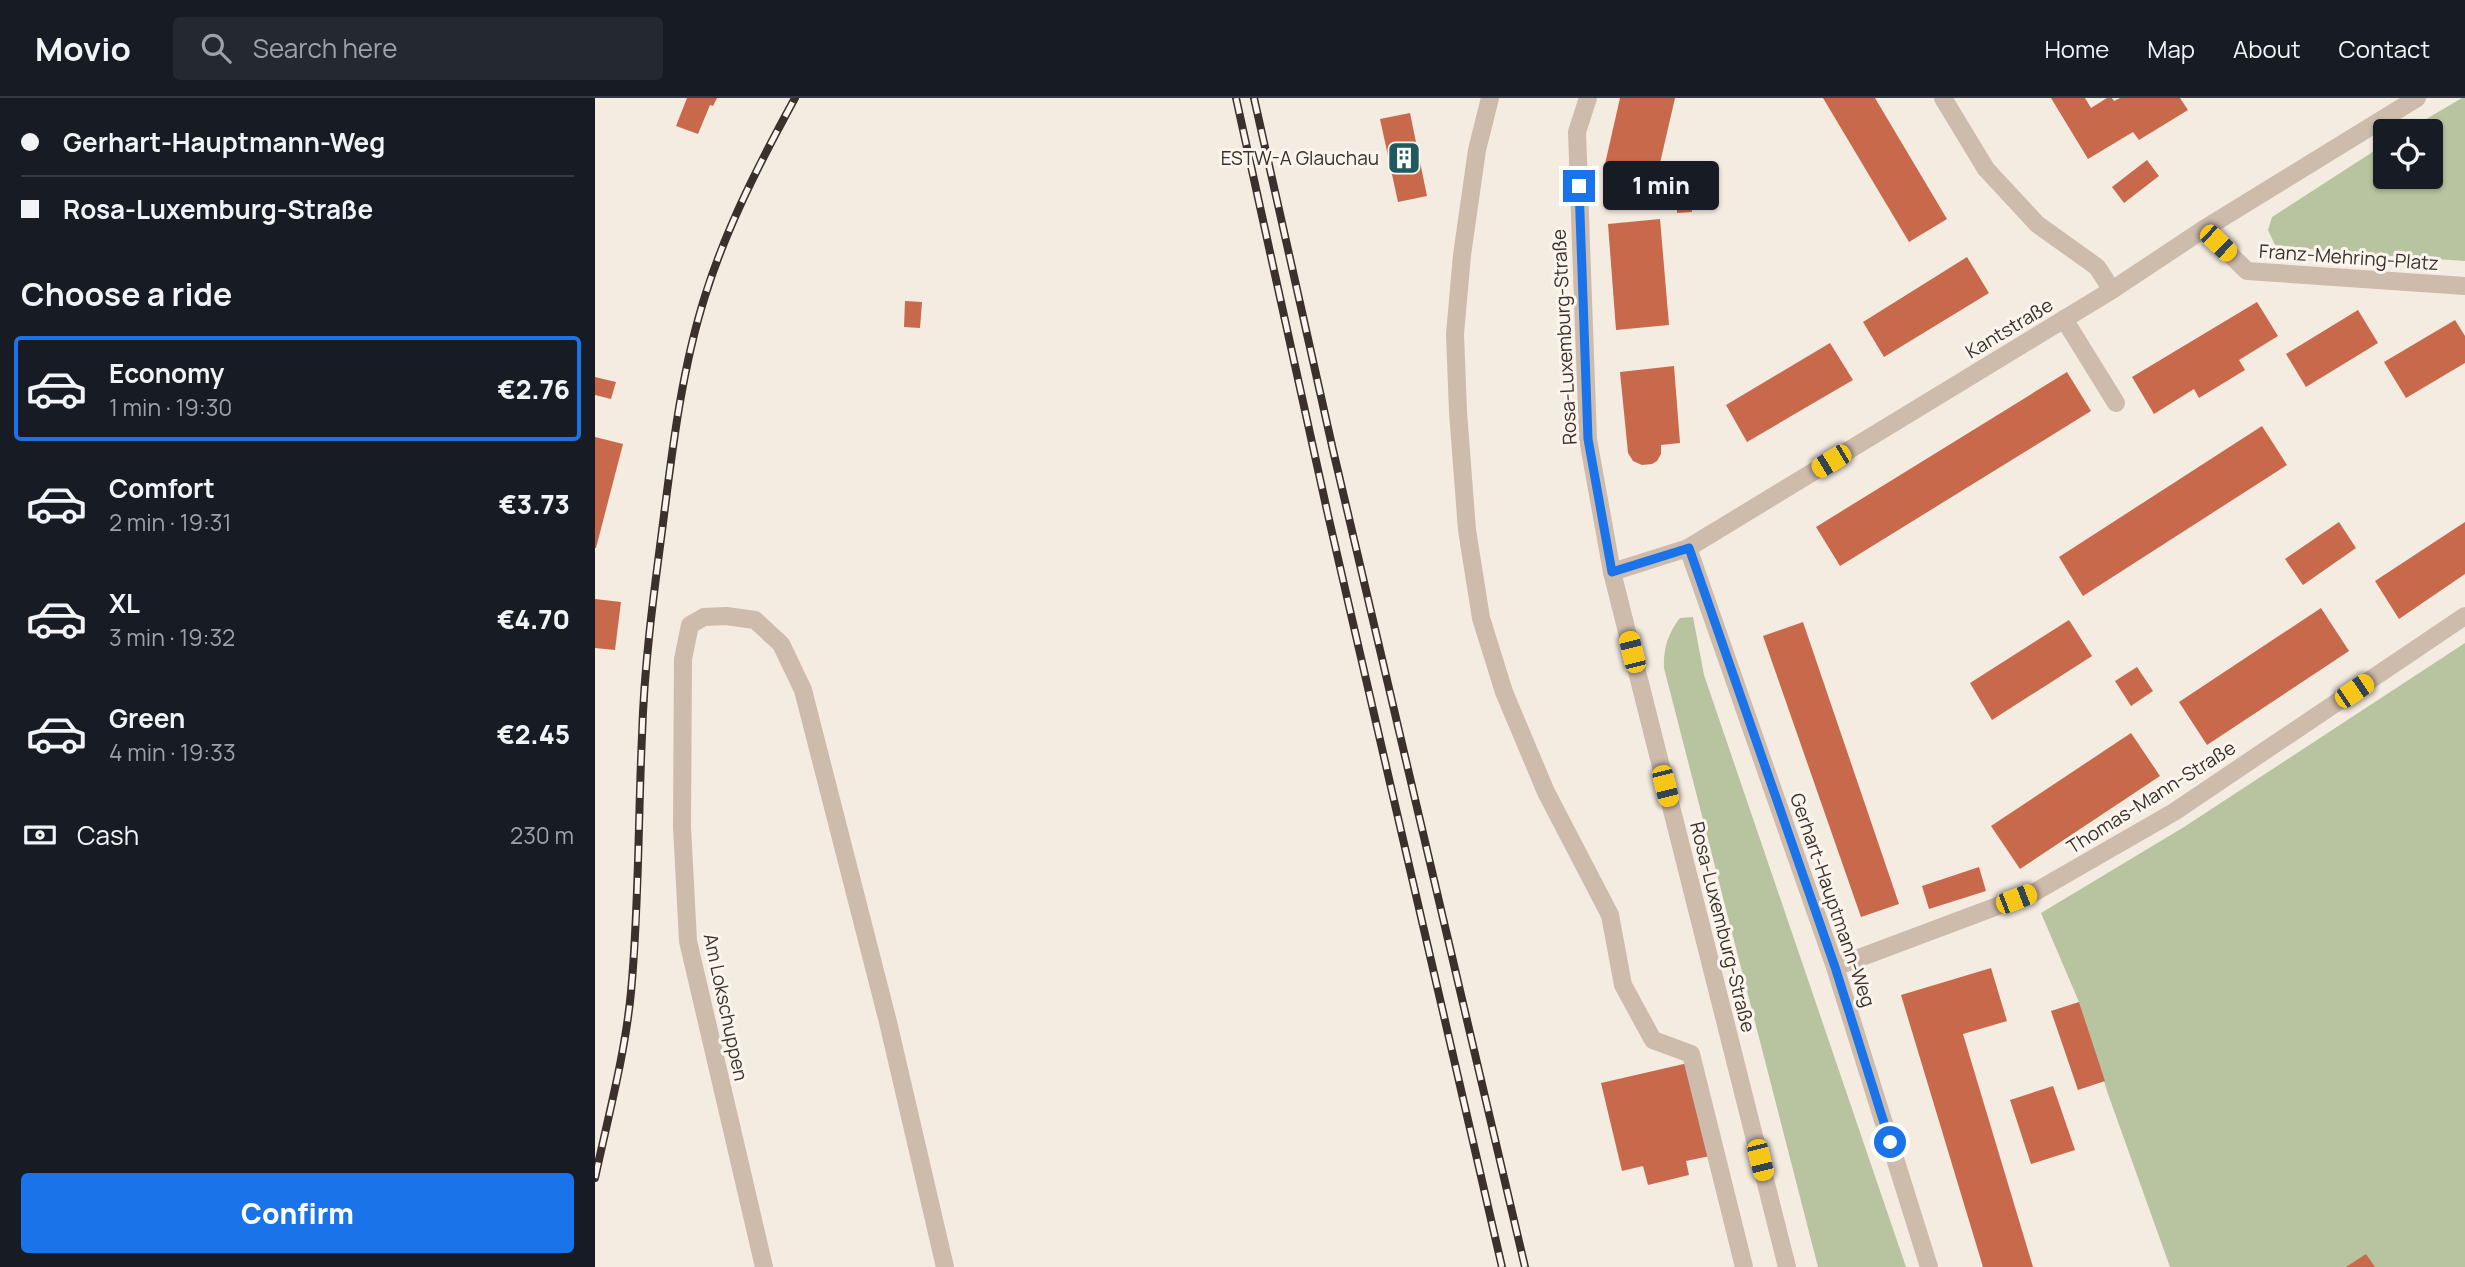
<!DOCTYPE html>
<meta charset="utf-8">
<style>
:root{--surface:#171b24;--page:#242831;--text:#f1f3f6;--muted:#9ea1a6;--line:#363941;--accent:#1a73e8}
body{margin:0;font-family:Manrope,sans-serif;background:var(--page);color:var(--text);height:100vh;display:flex;flex-direction:column;font-size:26px;white-space:nowrap}
*{box-sizing:border-box;margin:0}
p{font-size:23px;color:var(--muted)}
.icon{flex:none;width:38px;height:38px;fill:none;stroke:currentColor;stroke-width:2;stroke-linecap:round;stroke-linejoin:round}
.map{position:relative;flex:1;overflow:hidden}
.sheet{display:flex;flex-direction:column;background:var(--surface);width:595px}
.sheet>*{flex:none}
.banner{display:grid;align-content:center;height:154px;padding:0 21px;background:var(--surface)}
.tools{position:absolute;left:1778px;top:21px;display:grid;gap:14px}
.tools a{display:grid;place-items:center;width:70px;height:70px;border-radius:7px;background:var(--surface);box-shadow:0 2px 5px #0004;font-size:35px}
.end{position:absolute;width:32px;height:32px;margin:-16px;border:9px solid #1a73e8;background:#fff;box-shadow:0 0 0 4px #fff}
.from{border-radius:50%}
.bubble{position:absolute;height:49px;border-radius:7px;background:var(--surface);box-shadow:0 2px 5px #0004;font-size:23px;font-weight:800;line-height:49px;text-align:center}
.car{position:absolute;width:21px;height:42px;margin:-21px -10px;border-radius:9px;box-shadow:0 0 5px 2px #0007;background:linear-gradient(#f5c518 24%,#345 0 40%,#f5c518 0 76%,#345 0 86%,#f5c518 0)}
.banner b{display:flex;align-items:center;gap:24px;height:66px;font-size:26px}
.banner b+b{border-top:2px solid var(--line)}
.banner i{width:18px;height:18px;background:var(--text)}
ul{padding:0;list-style:none}
li{display:flex;align-items:center;gap:21px;height:105px;margin:0 14px 10px;padding:0 7px;border:4px solid transparent;border-radius:7px}
li div{flex:1}
li b{display:block;font-size:26px}
li em{font-style:normal;font-weight:800}
li.selected{border-color:var(--accent)}
li>.icon{width:63px;height:63px;stroke-width:1.5}
h2{padding:0 21px;font-size:32px;line-height:84px}
.pay{display:flex;align-items:center;gap:18px;height:77px;padding:0 21px;font-size:26px}
.pay p{margin-inline-start:auto}
.primary-button{display:flex;gap:14px;margin-top:auto;padding:14px 21px}
.primary-button a{flex:1;height:80px;border-radius:7px;background:var(--accent);color:#fff;font-size:28px;font-weight:800;line-height:80px;text-align:center}
header{display:flex;align-items:center;gap:42px;box-sizing:border-box;height:98px;padding:0 35px;background:var(--surface);border-bottom:2px solid var(--line)}
header strong{font-size:33px}
nav{display:flex;gap:38px;margin-inline-start:auto;font-size:24px}
.search{width:490px;height:63px;background:var(--page);display:flex;align-items:center;gap:18px;box-sizing:border-box;padding:0 24px;border-radius:7px;color:var(--muted);font-size:26px}
main{display:flex;flex:1;min-height:0}
.map>svg:first-child{display:block}
.green{fill:#b8c4a0}
.building{fill:#c8694b}
.lines{fill:none;stroke-linecap:round;stroke-linejoin:round}
.minor{stroke:#cdbbac;stroke-width:18}
.rail-casing{stroke:#3b302b;stroke-width:8}
.rail{stroke:#fbf5ee;stroke-width:5;stroke-dasharray:16;stroke-linecap:butt}
.route{stroke:#1a73e8;stroke-width:9}
.labels{text-anchor:middle;dominant-baseline:central;stroke-width:6;stroke-linejoin:round;paint-order:stroke}
.poi-label{font-size:19px;fill:#3b302b;stroke:#fbf5ee;text-anchor:end}
.street-label{font-size:19px;fill:#3b302b;stroke:#fbf5ee}
</style>
<header>
<strong>Movio</strong>
<div class="search"><svg class="icon" aria-label="search" viewBox="0 0 24 24"><circle cx="10" cy="10" r="6"/><path d="M15 15l6 6"/></svg>Search here</div>
<nav><a>Home</a><a>Map</a><a>About</a><a>Contact</a></nav>
</header>
<main>
<section class="sheet">
<div class="banner">
<b><i class="from"></i>Gerhart-Hauptmann-Weg</b>
<b><i></i>Rosa-Luxemburg-Straße</b>
</div>
<h2>Choose a ride</h2>
<ul>
<li class="selected"><svg class="icon" aria-label="car" viewBox="0 0 24 24"><path d="M5 17H2v-5l4-1 3-4h7l3 4 3 1v5h-3M9 17h6M6 11h13"/><circle cx="7" cy="17" r="2"/><circle cx="17" cy="17" r="2"/></svg><div><b>Economy</b><p>1 min · 19:30</p></div><em>€2.76</em></li>
<li><svg class="icon" aria-label="car" viewBox="0 0 24 24"><path d="M5 17H2v-5l4-1 3-4h7l3 4 3 1v5h-3M9 17h6M6 11h13"/><circle cx="7" cy="17" r="2"/><circle cx="17" cy="17" r="2"/></svg><div><b>Comfort</b><p>2 min · 19:31</p></div><em>€3.73</em></li>
<li><svg class="icon" aria-label="car" viewBox="0 0 24 24"><path d="M5 17H2v-5l4-1 3-4h7l3 4 3 1v5h-3M9 17h6M6 11h13"/><circle cx="7" cy="17" r="2"/><circle cx="17" cy="17" r="2"/></svg><div><b>XL</b><p>3 min · 19:32</p></div><em>€4.70</em></li>
<li><svg class="icon" aria-label="car" viewBox="0 0 24 24"><path d="M5 17H2v-5l4-1 3-4h7l3 4 3 1v5h-3M9 17h6M6 11h13"/><circle cx="7" cy="17" r="2"/><circle cx="17" cy="17" r="2"/></svg><div><b>Green</b><p>4 min · 19:33</p></div><em>€2.45</em></li>
</ul>
<div class="pay"><svg class="icon" aria-label="cash" viewBox="0 0 24 24"><path d="M3 7h18v10H3z"/><circle cx="12" cy="12" r="2"/></svg>Cash<p>230 m</p></div>
<div class="primary-button"><a>Confirm</a></div>
</section>
<div class="map">
<svg width="1870" height="1169" viewBox="0 0 1870 1169">
<rect width="100%" height="100%" fill="#f4ebe1"/>
<g class="green">
<path d="M1867 0H1870V163L1739 154 1680 147 1673 132 1677 119 1790 46V79H1836V33H1811Z"/>
<path d="M1098 519 1109 577 1311 1169H1223L1069 570C1068 552 1073 535 1085 520Z"/>
<path d="M1870 545V1169H1575L1513 996 1484 904 1446 815 1589 729Z"/>
</g>
<g class="building">
<path d="M92 0H122L118 8 115 7 103 36 81 28Z"/>
<path d="M1025 0H1080L1062 78 1010 66Z"/>
<path d="M1228 0H1280L1352 121 1314 144Z"/>
<path d="M1456 0H1490L1496 10 1512 0H1517L1519 3 1525 0H1585L1593 12 1544 42 1538 34 1493 61Z"/>
<path d="M815 15 832 98 803 104 785 21Z"/>
<path d="M1552 62 1564 78 1529 105 1517 89Z"/>
<path d="M1096 90 1097 114 1082 115 1081 91Z"/>
<path d="M1065 121 1074 227 1021 232 1013 126Z"/>
<path d="M1372 159 1394 195 1289 259 1268 224Z"/>
<path d="M310 203 327 204 325 230 309 229Z"/>
<path d="M1662 204 1683 238 1644 262 1650 272 1604 300 1599 291 1559 316 1537 279Z"/>
<path d="M1763 212 1783 245 1711 289 1691 256Z"/>
<path d="M1860 222 1870 238V265L1811 300 1789 264Z"/>
<path d="M1235 245 1258 282 1152 344 1131 307Z"/>
<path d="M1079 268 1085 345 1066 347V356L1062 363 1057 366 1047 367 1038 363 1033 355 1025 274Z"/>
<path d="M1472 274 1496 313 1245 468 1221 429Z"/>
<path d="M0 279 21 284 16 301 0 297Z"/>
<path d="M1667 328 1692 367 1488 498 1464 459Z"/>
<path d="M0 339 28 346 1 450H0Z"/>
<path d="M1744 424 1761 450 1708 487 1690 461Z"/>
<path d="M1870 424V476L1804 521 1780 483Z"/>
<path d="M0 501 26 504 20 552 0 550Z"/>
<path d="M1726 510 1754 553 1612 647 1584 604Z"/>
<path d="M1474 522 1497 558 1397 622 1375 585Z"/>
<path d="M1208 524 1304 806 1266 819 1168 538Z"/>
<path d="M1542 569 1558 593 1536 608 1520 583Z"/>
<path d="M1536 635 1565 678 1425 771 1396 728Z"/>
<path d="M1384 769 1391 793 1334 811 1327 788Z"/>
<path d="M1396 870 1412 923 1368 936 1438 1169H1388L1306 897Z"/>
<path d="M1484 904 1510 983 1483 992 1456 913Z"/>
<path d="M1093 965 1115 1058 1091 1063 1094 1077 1053 1087 1048 1068 1027 1073 1006 985Z"/>
<path d="M1458 988 1480 1052 1436 1066 1415 1002Z"/>
<path d="M1771 1156 1780 1169H1751Z"/>
</g>
<g class="lines">
<g class="minor">
<path d="M895 0 882 52 867 157 860 236 863 314 872 432 886 520 909 594 951 694 1015 817 1028 887 1058 942 1096 956 1149 1169"/>
<path d="M993 0 982 34 993 341 1017 474 1192 1169"/>
<path d="M1348 0 1391 71 1442 126 1502 169 1517 192"/>
<path d="M1609 131 1652 173 1870 188"/>
<path d="M1469 221 1521 305"/>
<path d="M1093 450 1240 869 1334 1169"/>
<path d="M1017 474 1093 450 1517 192 1609 131 1822 0"/>
<path d="M1240 869 1440 794 1579 714 1870 518"/>
<path d="M169 1169 93 843 87 729 88 561 95 527 109 519 131 518 160 522 186 546 208 592 293 924 350 1169"/>
</g>
<defs>
<g id="rail">
<path d="M641 0 733 417 907 1169"/>
<path d="M659 0 738 352 930 1169"/>
<path d="M0 1080C13 1019 30 957 36 894 44 810 43 723 47 638 49 570 58 501 67 433 77 354 86 274 110 198 132 128 165 64 200 0"/>
</g>
</defs>
<use href="#rail" class="rail-casing"/>
<use href="#rail" class="rail"/>
</g>
<g class="lines">
<path class="route" d="M984 88 993 341 1017 474 1094 450 1240 869 1295 1044"/>
</g>
<defs>
<symbol id="building-square" viewBox="-11 -11 22 22"><rect x="-9" y="-9" width="18" height="18" rx="4" fill="#1f5a5e" stroke="#fbf5ee"/><path d="M-4-6H4V6H1V3H-1V6H-4ZM-2.5-4.3h1.7v1.8h-1.7ZM.8-4.3h1.7v1.8H.8ZM-2.5-1h1.7V.8h-1.7ZM.8-1h1.7V.8H.8Z" fill="#fff"/></symbol>
</defs>
<g fill-rule="evenodd">
<use href="#building-square" x="790" y="41" width="38" height="38"/>
</g>
<g class="labels">
<g class="poi-label">
<text x="784" y="60">ESTW-A Glauchau</text>
</g>
<g class="street-label">
<text transform="translate(1754 159) rotate(4)">Franz-Mehring-Platz</text>
<text transform="translate(1414 230) rotate(-31)">Kantstraße</text>
<text transform="translate(969 239) rotate(-93)">Rosa-Luxemburg-Straße</text>
<text transform="translate(1556 699) rotate(-32)">Thomas-Mann-Straße</text>
<text transform="translate(1238 802) rotate(71)">Gerhart-Hauptmann-Weg</text>
<text transform="translate(1128 829) rotate(76)">Rosa-Luxemburg-Straße</text>
<text transform="translate(131 909) rotate(78)">Am Lokschuppen</text>
</g>
</g>
</svg>
<div class="tools">
<a><svg class="icon" aria-label="locate" viewBox="0 0 24 24"><circle cx="12" cy="12" r="6"/><path d="M12 2v4M12 18v4M2 12h4M18 12h4"/></svg></a>
</div>
<i class="end from" style="left:1295px;top:1044px"></i>
<i class="end" style="left:984px;top:88px"></i>
<div class="bubble" style="left:1008px;top:63px;width:116px">1 min</div>
<i class="car" style="left:1623px;top:145px;rotate:134deg"></i>
<i class="car" style="left:1236px;top:363px;rotate:239deg"></i>
<i class="car" style="left:1037px;top:554px;rotate:346deg"></i>
<i class="car" style="left:1759px;top:593px;rotate:56deg"></i>
<i class="car" style="left:1070px;top:688px;rotate:166deg"></i>
<i class="car" style="left:1421px;top:801px;rotate:69deg"></i>
<i class="car" style="left:1165px;top:1062px;rotate:166deg"></i>
</div>
</main>
